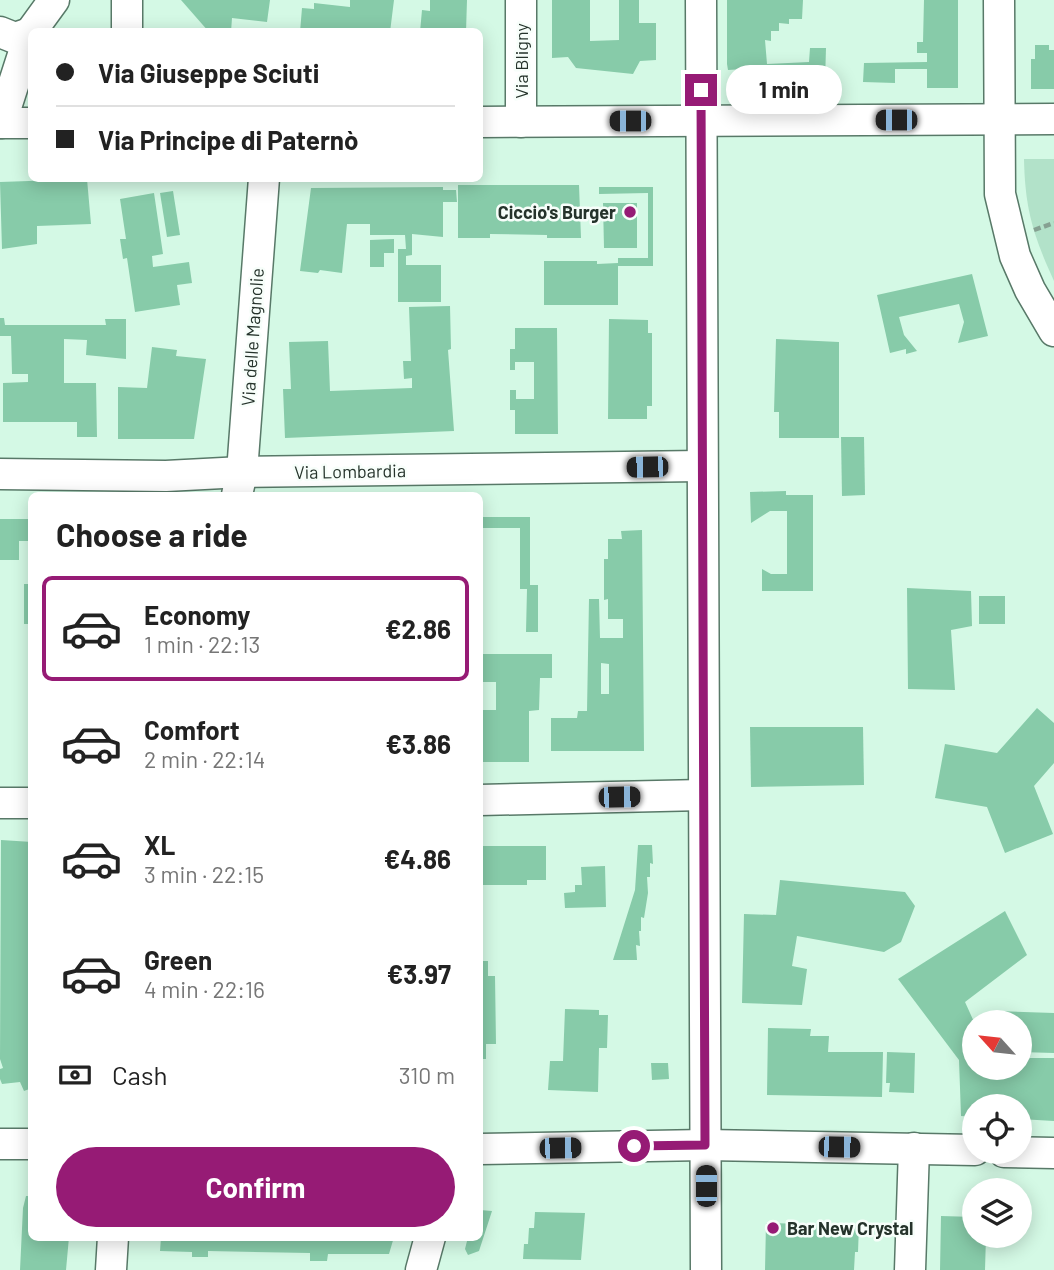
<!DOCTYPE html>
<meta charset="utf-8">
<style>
:root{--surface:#fff;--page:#f6f6f6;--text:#222;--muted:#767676;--line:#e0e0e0;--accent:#961b75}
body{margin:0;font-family:Barlow,sans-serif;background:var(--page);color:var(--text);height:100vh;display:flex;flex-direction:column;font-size:26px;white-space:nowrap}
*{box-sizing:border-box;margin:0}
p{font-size:23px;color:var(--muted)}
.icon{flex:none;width:38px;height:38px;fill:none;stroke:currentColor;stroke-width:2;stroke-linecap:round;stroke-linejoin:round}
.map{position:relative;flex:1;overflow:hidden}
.side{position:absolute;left:28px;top:492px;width:455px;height:749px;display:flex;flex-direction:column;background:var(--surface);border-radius:10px;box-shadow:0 4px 18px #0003}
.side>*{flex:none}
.banner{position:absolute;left:28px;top:28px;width:455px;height:154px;border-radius:10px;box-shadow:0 4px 18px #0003;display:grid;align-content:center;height:154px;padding:0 28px;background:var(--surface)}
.needle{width:46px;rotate:297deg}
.controls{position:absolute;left:962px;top:1010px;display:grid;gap:14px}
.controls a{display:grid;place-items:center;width:70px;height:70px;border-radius:50%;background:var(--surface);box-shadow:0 4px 18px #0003;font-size:35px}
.end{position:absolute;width:32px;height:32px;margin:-16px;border:9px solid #961b75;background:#fff;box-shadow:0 0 0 4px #fff}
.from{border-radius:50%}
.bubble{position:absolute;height:49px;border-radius:24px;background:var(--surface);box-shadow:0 4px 18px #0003;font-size:23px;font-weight:700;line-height:49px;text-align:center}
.car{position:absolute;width:21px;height:42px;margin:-21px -10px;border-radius:9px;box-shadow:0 0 5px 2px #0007;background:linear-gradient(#222 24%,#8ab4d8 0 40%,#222 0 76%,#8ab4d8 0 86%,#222 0)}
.banner b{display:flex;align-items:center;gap:24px;height:66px;font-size:26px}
.banner b+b{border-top:2px solid var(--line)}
.banner i{width:18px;height:18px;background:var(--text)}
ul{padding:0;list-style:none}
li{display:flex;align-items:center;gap:21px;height:105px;margin:0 14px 10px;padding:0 14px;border:4px solid transparent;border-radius:10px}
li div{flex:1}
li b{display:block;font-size:26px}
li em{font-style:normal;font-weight:700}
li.active{border-color:var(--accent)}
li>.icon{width:63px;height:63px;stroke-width:1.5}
h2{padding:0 28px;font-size:32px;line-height:84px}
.pay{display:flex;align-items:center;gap:18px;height:77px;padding:0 28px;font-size:26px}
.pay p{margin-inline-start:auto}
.primary-button{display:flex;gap:14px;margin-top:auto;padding:14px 28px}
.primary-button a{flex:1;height:80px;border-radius:42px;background:var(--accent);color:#fff;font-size:28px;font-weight:700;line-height:80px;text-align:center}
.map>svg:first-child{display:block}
.green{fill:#b2e2c9}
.building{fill:#87cba9;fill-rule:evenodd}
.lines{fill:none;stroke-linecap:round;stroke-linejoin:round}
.minor-casing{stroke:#587968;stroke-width:33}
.path{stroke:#86a192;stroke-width:4.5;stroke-dasharray:7 3.5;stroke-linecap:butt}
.minor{stroke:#fff;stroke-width:30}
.route{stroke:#961b75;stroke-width:9}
.poi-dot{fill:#961b75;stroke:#f7fefa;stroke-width:2.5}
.labels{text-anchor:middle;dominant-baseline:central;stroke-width:5;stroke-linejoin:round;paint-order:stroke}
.street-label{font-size:18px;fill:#25332b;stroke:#f7fefa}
.poi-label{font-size:18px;font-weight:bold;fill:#25332b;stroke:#f7fefa;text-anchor:end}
</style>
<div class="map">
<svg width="1054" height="1270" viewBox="0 0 1054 1270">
<rect width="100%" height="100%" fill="#d4f9e5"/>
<path class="green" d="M1024 159H1054V281C1033 235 1025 209 1024 159Z"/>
<g class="building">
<path d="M181 0H270L267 22 232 18 231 32H209Z"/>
<path d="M350 0H394L390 32H300L302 8 314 9V3L350 7Z"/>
<path d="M430 0H467L466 32H420L422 10 430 11Z"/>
<path d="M552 0H590V41L619 40V0H639V23H656V60L640 61 633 74 576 68 568 57 552 58Z"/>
<path d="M727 0H803L802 19H789V24L779 23V31H771V41L765 40 767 64 809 62 810 48H826L825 82H790V70H761V83H743V69L728 70 727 64Z"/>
<path d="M924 0H958V88H927V69H895V83L863 82 864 63 927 62V53H917V42H923Z"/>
<path d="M1035 45H1049V50H1054V89H1031V59H1035Z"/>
<path d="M87 179 91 224 37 226V244L2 249 0 182Z"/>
<path d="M458 185H579L581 238H547V235L490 234V238H458Z"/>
<path d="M443 187V190H456L457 202H443V237L412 234V255L406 256V265H441V302H398V249H406L405 235H370V224H347L342 273 320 270 318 273 300 271 311 188Z"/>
<path d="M599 187H653V266H618V305H544V261H597V264L618 263V258H648V193L599 194Z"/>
<path d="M173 191 180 235 167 237 160 193Z"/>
<path d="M154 193 163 254 152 256 153 267 189 262 192 283 177 285 180 305 135 312 127 258 123 259 120 239H126L120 199Z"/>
<path d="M603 203H637V248H604Z"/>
<path d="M394 239V253H384V267H370V240Z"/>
<path d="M972 274 988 336 958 343 964 322 959 304 899 317 904 335 917 351 906 354V349L890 353 877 295Z"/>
<path d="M450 306 451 349 448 350 454 431 285 438 283 389H291L289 342 328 341 330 391 412 388V378L404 379 403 361H411L409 307Z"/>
<path d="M0 318H4L5 325H106L105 319H126V359L86 355 87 340 64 339V383H96L97 437H77V422H3V383L28 382V374H12L11 336H0Z"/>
<path d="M609 319 648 320V333H652V406H647V419H608Z"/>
<path d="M515 328H557L558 434H515V410H510V390H516V399H534V362H515V370H510V349H515Z"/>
<path d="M776 339 839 342V438H779V412H774Z"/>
<path d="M152 347 177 350 176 356 206 359 194 439H118V387L147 388Z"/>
<path d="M841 437H864L865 495 842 496Z"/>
<path d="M786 491V495H813V591H762V569L771 574H787V511H770L751 523 750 492Z"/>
<path d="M480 517H530V585H538V632H526L527 589H520V528H480Z"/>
<path d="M0 519H32V541H19V560H0Z"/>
<path d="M642 530 644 751H551V718H577L578 711H587L589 599H599L600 638H623V619H608V599L604 600V559H608V539H622L621 531ZM601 663 609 664V694H601Z"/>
<path d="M28 560H32V624H24V584H29Z"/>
<path d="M907 588 971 591 972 626 951 630 955 690 908 689Z"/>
<rect x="979" y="596" width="26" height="28"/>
<path d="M480 654H552V678H540L539 710 529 711V762H480V710H496V682H480Z"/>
<path d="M1037 708 1054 723V763L1034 786 1053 834 1005 853 987 807 935 798 945 744 997 753Z"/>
<path d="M750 727H863L864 785 751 787Z"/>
<path d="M1 840 32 842V1088L24 1091 20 1082 2 1084 0 1079V1069L3 1068 0 1059Z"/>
<path d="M638 845H652L653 864 650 863V877H647L648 893 644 918 641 917V931H639L640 946 636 945 637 960H613L635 890Z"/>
<path d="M480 846H546V880H527V885H480Z"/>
<path d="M605 866 606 907 565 908 564 893 575 892V885H582L581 867Z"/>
<path d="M780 880 905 892 915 906 901 942 884 952 797 936 792 966 807 969 802 1005 742 1003 744 914 776 915Z"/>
<path d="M1005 911 1027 955 965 1002 975 1024V1068H1020V1058H1054V1121L1020 1119V1106H975V1117L961 1116 959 1060 898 979Z"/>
<path d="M480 961H488V976H495L496 1044H486V1059H480Z"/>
<path d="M565 1009 599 1010V1015H608L607 1048H599L598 1092 548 1090 550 1061H563Z"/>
<path d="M996 1011 1054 1013V1053L1020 1052V1022H996Z"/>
<path d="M768 1028 811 1029 810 1036H829L828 1052H883L882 1097 767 1095Z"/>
<path d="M887 1052 915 1053 914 1093 889 1092 890 1083H886Z"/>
<path d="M651 1063H668L669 1079 652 1080Z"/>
<path d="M26 1196H32V1237H69L66 1270H20L23 1208Z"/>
<path d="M480 1210 492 1211 479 1251 468 1255 465 1249 468 1237H480Z"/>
<path d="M535 1212 585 1213 581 1260 523 1259 524 1244H528L529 1228H534Z"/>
<path d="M941 1216 975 1217V1236H986L985 1270H940Z"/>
<path d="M766 1223 859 1225 858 1252H855L854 1270H765Z"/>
<path d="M161 1237H394L389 1254H328L327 1261H310V1253L208 1251V1257H192V1252L160 1251Z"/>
</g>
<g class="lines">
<defs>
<g id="minor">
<path d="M521 0V122"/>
<path d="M701 0 706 1270"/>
<path d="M999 0 1000 194 1015 256 1030 290 1054 331"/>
<path d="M0 32 15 38 30 33"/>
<path d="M127 32V0"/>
<path d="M480 122 1054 119"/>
<path d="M0 123H32"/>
<path d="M1 123 30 33 54 0"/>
<path d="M0 474 166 476 242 472 701 466"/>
<path d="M237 495 242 472 264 178"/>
<path d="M480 800 703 795"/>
<path d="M0 803H32"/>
<path d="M0 1144H32"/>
<path d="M480 1149 705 1145 975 1150"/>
<path d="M1004 1152 1054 1153"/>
<path d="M111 1270 113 1237"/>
<path d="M421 1270 430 1237"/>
<path d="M910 1270 914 1148"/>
</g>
</defs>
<use href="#minor" class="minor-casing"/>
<path class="path" d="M1034 230 1054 223"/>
<use href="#minor" class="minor"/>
</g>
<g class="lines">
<path class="route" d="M634 1146 705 1145 701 90"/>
</g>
<g class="poi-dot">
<circle cx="630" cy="212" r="7"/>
<circle cx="773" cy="1228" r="7"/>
</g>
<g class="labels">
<g class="street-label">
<text transform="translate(521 61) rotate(-90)">Via Bligny</text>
<text transform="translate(252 337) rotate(-86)">Via delle Magnolie</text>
<text transform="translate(350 471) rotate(-1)">Via Lombardia</text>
</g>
<g class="poi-label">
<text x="616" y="212">Ciccio's Burger</text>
<text x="787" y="1228" text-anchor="start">Bar New Crystal</text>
</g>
</g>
</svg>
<div class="controls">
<a><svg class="needle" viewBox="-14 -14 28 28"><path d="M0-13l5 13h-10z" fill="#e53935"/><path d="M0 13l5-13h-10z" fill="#767676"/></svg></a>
<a><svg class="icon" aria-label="locate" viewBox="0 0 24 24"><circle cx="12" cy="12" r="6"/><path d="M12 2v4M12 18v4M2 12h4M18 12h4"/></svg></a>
<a><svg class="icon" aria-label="layers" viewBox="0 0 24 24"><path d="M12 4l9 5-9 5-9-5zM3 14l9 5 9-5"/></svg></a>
</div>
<i class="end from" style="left:634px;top:1146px"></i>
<i class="end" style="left:701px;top:90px"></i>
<div class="bubble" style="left:726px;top:65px;width:116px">1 min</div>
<i class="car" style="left:896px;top:120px;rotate:270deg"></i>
<i class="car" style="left:630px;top:121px;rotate:270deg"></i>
<i class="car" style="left:647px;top:467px;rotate:269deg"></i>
<i class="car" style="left:619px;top:797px;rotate:89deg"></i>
<i class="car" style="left:839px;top:1147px;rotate:91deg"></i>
<i class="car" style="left:560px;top:1148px;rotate:89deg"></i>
<i class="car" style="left:706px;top:1186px;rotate:0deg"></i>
<div class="banner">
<b><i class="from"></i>Via Giuseppe Sciuti</b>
<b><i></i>Via Principe di Paternò</b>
</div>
<section class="side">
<h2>Choose a ride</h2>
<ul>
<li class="active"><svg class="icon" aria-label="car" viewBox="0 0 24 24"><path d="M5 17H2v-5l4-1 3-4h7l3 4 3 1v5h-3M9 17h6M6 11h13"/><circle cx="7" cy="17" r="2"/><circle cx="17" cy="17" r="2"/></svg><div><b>Economy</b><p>1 min · 22:13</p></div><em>€2.86</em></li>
<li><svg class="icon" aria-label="car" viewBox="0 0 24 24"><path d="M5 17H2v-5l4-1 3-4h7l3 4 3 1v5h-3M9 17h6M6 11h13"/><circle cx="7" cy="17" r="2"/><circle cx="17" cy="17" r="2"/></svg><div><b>Comfort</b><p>2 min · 22:14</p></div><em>€3.86</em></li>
<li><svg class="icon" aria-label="car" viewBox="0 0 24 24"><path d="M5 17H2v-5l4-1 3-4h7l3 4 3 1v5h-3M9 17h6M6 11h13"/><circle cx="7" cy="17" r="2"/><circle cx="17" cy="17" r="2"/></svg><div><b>XL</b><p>3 min · 22:15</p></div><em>€4.86</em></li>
<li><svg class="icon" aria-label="car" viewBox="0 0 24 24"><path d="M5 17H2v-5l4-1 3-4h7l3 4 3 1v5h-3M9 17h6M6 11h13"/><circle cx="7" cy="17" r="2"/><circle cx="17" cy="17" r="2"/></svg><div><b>Green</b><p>4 min · 22:16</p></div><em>€3.97</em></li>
</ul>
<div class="pay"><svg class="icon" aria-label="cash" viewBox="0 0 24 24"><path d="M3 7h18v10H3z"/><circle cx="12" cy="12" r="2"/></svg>Cash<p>310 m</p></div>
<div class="primary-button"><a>Confirm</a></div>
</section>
</div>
